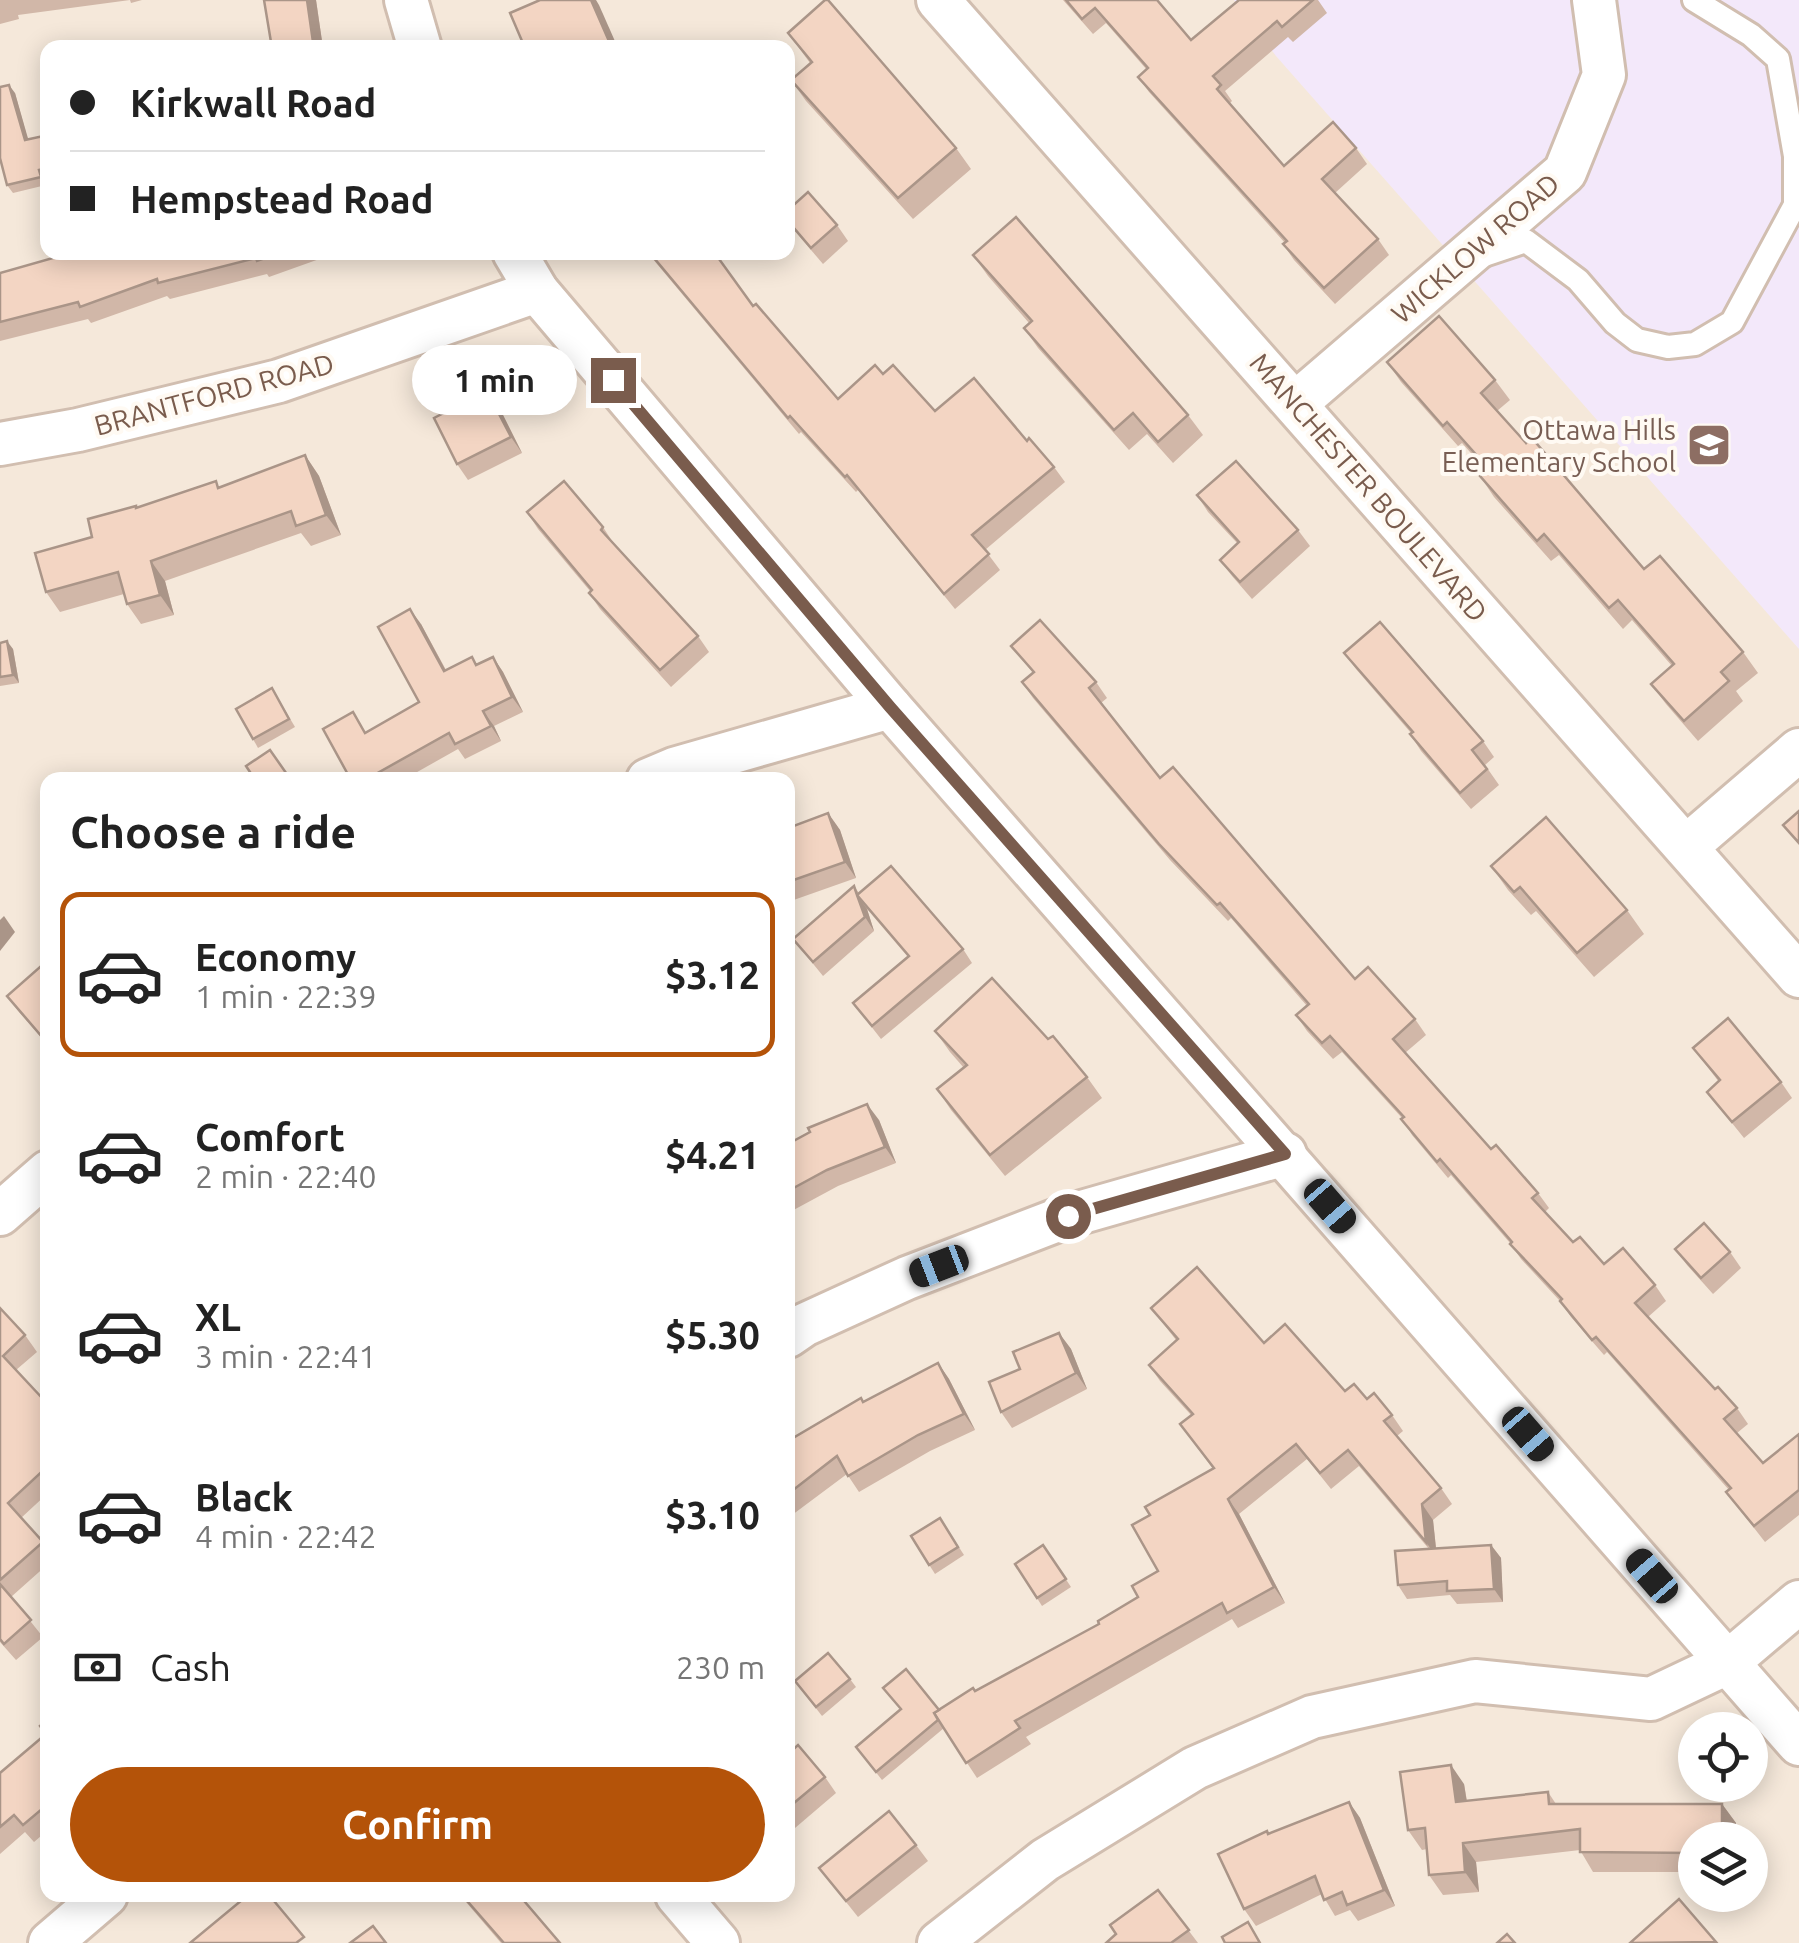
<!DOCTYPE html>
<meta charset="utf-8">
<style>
:root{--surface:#fff;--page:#f2f2f2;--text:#222;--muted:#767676;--line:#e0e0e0;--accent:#b45309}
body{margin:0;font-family:Ubuntu,sans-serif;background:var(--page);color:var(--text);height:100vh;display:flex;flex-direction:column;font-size:38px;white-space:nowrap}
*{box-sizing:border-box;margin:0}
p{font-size:32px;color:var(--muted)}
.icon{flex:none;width:55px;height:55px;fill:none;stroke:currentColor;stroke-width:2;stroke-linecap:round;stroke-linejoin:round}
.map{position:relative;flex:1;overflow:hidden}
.details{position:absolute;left:40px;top:772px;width:755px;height:1130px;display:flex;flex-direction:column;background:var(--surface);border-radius:20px;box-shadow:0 5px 25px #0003}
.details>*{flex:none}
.hud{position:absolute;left:40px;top:40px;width:755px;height:220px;border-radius:20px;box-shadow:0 5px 25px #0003;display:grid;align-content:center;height:220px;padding:0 30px;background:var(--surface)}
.controls{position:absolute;left:1678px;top:1712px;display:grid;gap:20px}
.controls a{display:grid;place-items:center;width:90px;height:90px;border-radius:50%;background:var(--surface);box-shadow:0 5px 25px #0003;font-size:50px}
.end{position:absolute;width:45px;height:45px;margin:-22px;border:12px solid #7a5c4d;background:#fff;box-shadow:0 0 0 5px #fff}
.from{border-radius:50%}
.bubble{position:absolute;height:70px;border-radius:35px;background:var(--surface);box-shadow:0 5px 25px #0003;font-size:32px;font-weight:600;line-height:70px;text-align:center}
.car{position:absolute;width:30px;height:60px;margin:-30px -15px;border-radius:12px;box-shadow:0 0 8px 2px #0007;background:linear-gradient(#222 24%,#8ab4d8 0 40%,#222 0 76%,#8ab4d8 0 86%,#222 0)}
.hud b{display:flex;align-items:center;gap:35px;height:95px;font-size:38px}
.hud b+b{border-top:2px solid var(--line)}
.hud i{width:25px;height:25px;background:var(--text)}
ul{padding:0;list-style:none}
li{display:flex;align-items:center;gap:30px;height:165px;margin:0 20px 15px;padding:0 10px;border:5px solid transparent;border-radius:20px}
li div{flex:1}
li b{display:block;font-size:38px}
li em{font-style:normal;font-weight:600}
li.on{border-color:var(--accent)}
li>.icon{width:90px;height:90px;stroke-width:1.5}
h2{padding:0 30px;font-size:45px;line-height:120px}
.pay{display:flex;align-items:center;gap:25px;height:110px;padding:0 30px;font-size:38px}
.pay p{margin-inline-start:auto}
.primary-button{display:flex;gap:20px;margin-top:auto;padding:20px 30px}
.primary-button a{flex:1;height:115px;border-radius:60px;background:var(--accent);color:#fff;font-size:40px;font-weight:600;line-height:115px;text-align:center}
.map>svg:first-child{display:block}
.residential{fill:#f5e8da;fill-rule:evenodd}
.education{fill:#f3e8fa}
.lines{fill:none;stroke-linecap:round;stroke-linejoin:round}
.service-casing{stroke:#d1beb0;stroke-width:28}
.minor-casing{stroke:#d1beb0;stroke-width:48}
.service{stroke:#fff;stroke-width:22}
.minor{stroke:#fff;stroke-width:42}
.wall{fill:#d1b7a8}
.shaded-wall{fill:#aa9588}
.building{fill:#f3d5c3;stroke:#aa9588;stroke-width:2.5}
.route{stroke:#7a5c4d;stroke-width:12}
.labels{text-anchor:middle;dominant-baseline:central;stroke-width:8;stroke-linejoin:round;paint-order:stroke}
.street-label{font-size:28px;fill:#7a5c4d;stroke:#fffaf3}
.education-label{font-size:28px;fill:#785e54;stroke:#fffaf3;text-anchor:end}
</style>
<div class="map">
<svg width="1799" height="1943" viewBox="0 0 1799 1943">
<rect width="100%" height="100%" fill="#fdf6ec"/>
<path class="residential" d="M0 0H1799V1943H0ZM48 48H788V252H48ZM48 780H788V1895H48ZM1695 1730H1750V1785H1695ZM1695 1840H1750V1895H1695Z"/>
<path class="education" d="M1234 0H1799V649L1276 56Z"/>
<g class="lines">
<defs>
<path id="service" d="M1484 255 1526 241 1578 280 1615 323 1637 340 1668 347 1695 344 1732 322 1795 205V156L1778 59 1751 35 1694 0"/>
<g id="minor">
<path d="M406 0 420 48"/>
<path d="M938 0 1799 976"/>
<path d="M514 252 537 291 890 707 1799 1744"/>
<path d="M1296 403 1565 172 1604 75 1594 0"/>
<path d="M0 444 78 430 279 381 537 291"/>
<path d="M648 780 674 769 890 707"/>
<path d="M1686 847 1799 750"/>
<path d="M0 1214 48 1172"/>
<path d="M788 1336 804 1325 907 1278 1068 1216 1285 1154"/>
<path d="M677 1895 718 1943"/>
<path d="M50 1943 106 1895"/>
<path d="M939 1943 1045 1860 1195 1768 1312 1717 1475 1681 1651 1699 1727 1663 1799 1602"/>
</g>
</defs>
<use href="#service" class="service-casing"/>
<use href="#minor" class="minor-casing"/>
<use href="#service" class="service"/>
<use href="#minor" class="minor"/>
</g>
<g class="wall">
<path d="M0 0H142L131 3 130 0 18 15 19 19 0 24Z"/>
<path d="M264 0H316L323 48H272Z"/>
<path d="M1063 0H1157L1191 40 1239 0H1318L1327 13 1293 42 1288 37 1225 91 1232 101 1229 104 1284 166 1356 148 1367 164 1335 193 1378 239 1389 255 1335 304 1294 260 1283 244 1285 243 1149 92 1138 77 1147 70 1106 23 1093 34Z"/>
<path d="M788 33 956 148 971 169 913 219 806 101 791 80 810 63Z"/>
<path d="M15 93 28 140 48 135V177L45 178 46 185 13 193 7 185Z"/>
<path d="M788 210 837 225 848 241 823 264 788 223Z"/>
<path d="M118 252H339L269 277 267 274 170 299 167 296 91 323 88 319 0 341V273Z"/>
<path d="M647 252H714L753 306 838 399 883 374 935 411 1027 441 1054 467 1065 482 985 550 1000 570 955 609 858 490 856 492 801 432 799 434Z"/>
<path d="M973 255 1188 415 1203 435 1173 463 1147 434 1129 450 1038 348 1024 328 1029 323 988 276Z"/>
<path d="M1387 362 1495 380 1510 400 1497 411 1526 443 1644 569 1743 652 1758 673 1736 691 1743 701 1698 741 1666 704 1651 684 1672 666 1632 620 1623 629 1559 555 1551 561 1494 497 1480 476 1486 470 1462 443 1458 446 1401 382Z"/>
<path d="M499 407 522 453 468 480 457 464Z"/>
<path d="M305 455 319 476 341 535 311 546 301 533 165 581 174 615 141 624 127 604 124 594 60 612 46 592 92 537 137 508 220 487Z"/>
<path d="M1197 495 1298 530 1310 546 1252 599 1232 576 1220 560 1238 544 1208 512Z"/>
<path d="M527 512 603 527 614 544 698 636 709 652 671 687 600 609 589 593 590 591 538 529Z"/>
<path d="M421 624 446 670 477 665 493 657 503 672 523 712 494 726 501 741 465 759 458 749 403 780H351L366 732 419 702Z"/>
<path d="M0 643 13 649 19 683 0 686Z"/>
<path d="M1011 646 1096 682 1107 698 1101 703 1160 778 1355 979 1415 1019 1426 1035 1405 1053 1491 1149 1538 1193 1549 1208 1545 1212 1573 1242 1604 1264 1655 1285 1666 1301 1648 1317 1715 1389 1737 1408 1748 1424 1737 1433 1763 1463 1799 1434V1515L1765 1542 1726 1492 1729 1490 1607 1352 1604 1355 1571 1317 1560 1301 1521 1259 1510 1243 1451 1175 1448 1178 1412 1135 1402 1118 1342 1052 1333 1059 1307 1031 1296 1015 1307 1006 1231 918 1228 921 1170 860 1033 698 1022 682 1033 673Z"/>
<path d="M1344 653 1483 741 1494 757 1485 765 1499 785 1471 809 1421 751 1410 734 1411 733 1356 669Z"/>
<path d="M272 688 295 727 258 748 253 739Z"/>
<path d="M828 813 840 830 856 878 788 902V828Z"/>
<path d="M1491 866 1627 910 1644 934 1594 977 1536 911 1531 915 1508 890Z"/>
<path d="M854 886 859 893 963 949 972 963 881 1039 853 1003 908 957 867 909 874 931 823 976 793 939Z"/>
<path d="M48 960V1045L19 1012 7 996Z"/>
<path d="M935 1031 1048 1039 1087 1077 1102 1098 1005 1176 951 1110 937 1089 964 1068 950 1052Z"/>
<path d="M1693 1048 1781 1082 1792 1098 1744 1138 1707 1092 1719 1082Z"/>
<path d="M879 1120 896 1163 838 1186 788 1213V1144Z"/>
<path d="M1675 1249 1730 1252 1741 1268 1713 1294 1687 1265Z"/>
<path d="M0 1308 25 1335 37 1352 16 1370 44 1400 48 1396V1493L21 1518 48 1549V1564L11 1597 43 1637 16 1660 0 1642Z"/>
<path d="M1151 1308 1264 1343 1345 1391 1367 1399 1392 1415 1403 1431 1397 1436 1441 1488 1452 1504 1433 1520 1436 1548 1491 1545 1501 1558 1503 1602 1457 1604 1450 1595 1407 1599 1398 1585 1429 1549 1359 1466 1331 1489 1307 1459 1239 1514 1285 1603 1238 1628 1232 1619 1026 1737 1031 1744 977 1778 944 1728 882 1780 856 1747 939 1710 1099 1624 1138 1597 1158 1571 1150 1515 1213 1469 1180 1424 1191 1415 1160 1381 1149 1365 1176 1340Z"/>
<path d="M1059 1333 1071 1349 1087 1389 1012 1428 1001 1412 1020 1369Z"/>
<path d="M938 1363 949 1379 975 1430 930 1451 859 1492 847 1474 788 1518V1441Z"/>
<path d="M940 1518 964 1555 935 1574 911 1536Z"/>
<path d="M1043 1545 1071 1587 1042 1606 1037 1598Z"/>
<path d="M850 1679 856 1687 822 1716 795 1681Z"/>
<path d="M48 1719V1830L34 1842 25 1832 0 1854V1773L45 1735 40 1726Z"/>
<path d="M788 1754 825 1777 836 1793 788 1834Z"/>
<path d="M1464 1784 1467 1801 1548 1792 1556 1804H1722L1736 1823 1695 1840V1872H1593L1580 1850 1476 1862 1479 1892 1443 1895 1429 1875 1427 1849 1422 1850 1408 1830Z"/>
<path d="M1349 1802 1360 1818 1395 1906 1358 1921 1350 1910 1335 1916 1322 1894 1256 1926 1244 1909 1269 1834Z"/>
<path d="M916 1845 928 1861 858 1917 819 1868Z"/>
<path d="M1158 1890 1198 1943H1106L1116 1934Z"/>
<path d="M430 1895H444L436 1902Z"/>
<path d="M460 1895H519L560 1943H501Z"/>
</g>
<g class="shaded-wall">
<path d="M307 0H316L323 48H317L313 42Z"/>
<path d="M591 0H596L599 5 618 48H612Z"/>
<path d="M9 85 15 93 31 149 25 140Z"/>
<path d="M487 391 499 407 522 453 511 437Z"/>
<path d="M305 455 319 476 341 535 326 515Z"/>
<path d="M151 561 165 581 174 615 160 595Z"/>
<path d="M410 609 421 624 454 686 444 671Z"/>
<path d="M7 641 13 649 19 683 13 675Z"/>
<path d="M493 657 503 672 523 712 512 697Z"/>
<path d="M483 711 494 726 501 741 491 726Z"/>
<path d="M828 813 840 830 856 878 845 862Z"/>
<path d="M857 895 867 909 874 931 865 917Z"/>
<path d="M4 916 15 932 0 951V920Z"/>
<path d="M867 1104 879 1120 896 1163 885 1147Z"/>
<path d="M1059 1333 1071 1349 1087 1389 1076 1373Z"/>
<path d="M938 1363 949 1379 975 1430 964 1414Z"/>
<path d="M1228 1499 1239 1514 1285 1603 1274 1587Z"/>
<path d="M1422 1504 1433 1520 1437 1558 1426 1542Z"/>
<path d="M1491 1545 1501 1558 1503 1602 1494 1589Z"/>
<path d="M1451 1765 1464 1784 1470 1822 1456 1802Z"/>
<path d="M1349 1802 1360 1818 1395 1906 1384 1890Z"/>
<path d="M1722 1804 1736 1823V1840H1722Z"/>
<path d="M1463 1843 1476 1862 1479 1892 1465 1872Z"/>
</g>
<g class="building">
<path d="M264 0H307L313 42 272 48Z"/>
<path d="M540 0H591L612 48H525L510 13Z"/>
<path d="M825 0H828L956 148 898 198 791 80 812 62 788 33Z"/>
<path d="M1066 0H1157L1191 40 1239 0H1313L1282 27 1277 21 1213 76 1221 85 1217 89 1284 166 1333 122 1356 148 1322 179 1378 239 1324 288 1283 244 1287 241 1138 77 1148 68 1095 8 1082 19Z"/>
<path d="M9 85 25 140 48 135V168L39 170 41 177 7 185 0 158V87Z"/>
<path d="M808 192 837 225 811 248 788 221V210Z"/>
<path d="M1016 217 1188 415 1158 442 1133 413 1114 430 1024 328 1032 321 973 255Z"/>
<path d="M74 252H110L111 255 118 252H282L257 261 256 258 158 283 157 279 80 307 78 302 0 322V273Z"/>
<path d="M649 252H714L753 306 756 304 838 399 875 365 883 374 893 365 935 411 974 378 1027 441 1029 438 1054 467 972 535 989 554 944 594 847 475 845 477 790 416 788 418Z"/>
<path d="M1439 316 1495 380 1481 393 1526 443 1531 437 1644 569 1660 556 1743 652 1721 672 1729 681 1684 721 1651 684 1674 664 1618 600 1609 608 1544 534 1537 541 1480 476 1488 468 1447 422 1443 426 1387 362Z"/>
<path d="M487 391 511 437 457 464 434 418Z"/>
<path d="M305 455 326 515 296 526 291 511 151 561 160 595 127 604 118 572 46 592 35 553 92 537 88 519 136 506V508L216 481 218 488Z"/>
<path d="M1236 461 1298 530 1240 582 1220 560 1239 542 1197 495Z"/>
<path d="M564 481 603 527 601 530 698 636 660 670 589 593 592 590 527 512Z"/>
<path d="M410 609 444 671 472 657 476 665 493 657 512 697 483 711 491 726 455 744 449 733 365 780H351L323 729 353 712 365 733 419 702 378 627Z"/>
<path d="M1040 620 1096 682 1089 688 1160 778 1173 767 1355 979 1368 967 1415 1019 1393 1039 1491 1149 1496 1145 1538 1193 1532 1198 1573 1242 1580 1237 1604 1264 1623 1248 1655 1285 1635 1303 1715 1389 1718 1387 1737 1408 1724 1419 1763 1463 1799 1434V1490L1754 1526 1726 1492 1731 1488 1596 1337 1592 1340 1560 1301 1562 1299 1510 1244 1512 1242 1440 1159 1437 1162 1401 1119 1404 1117 1330 1036 1322 1043 1296 1015 1309 1004 1220 903 1217 905 1159 844 1022 682 1034 672 1011 646Z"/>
<path d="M1380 622 1483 741 1472 750 1487 769 1460 793 1410 734 1413 732 1344 653Z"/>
<path d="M7 641 13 675 0 677V643Z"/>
<path d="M272 688 289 719 253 739 236 709Z"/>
<path d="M270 750 291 780H250L254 778 246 766Z"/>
<path d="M1799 811V843L1783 825Z"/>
<path d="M828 813 845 862 788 882V828Z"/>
<path d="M1546 817 1627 910 1577 953 1520 887 1514 892 1491 866Z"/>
<path d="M891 866 963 949 872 1026 853 1003 909 956 857 895 865 917 813 962 793 939 854 886 857 895Z"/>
<path d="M48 960V1034L43 1038 7 996Z"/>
<path d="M992 978 1048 1039 1053 1036 1087 1077 990 1155 937 1089 967 1065 935 1031Z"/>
<path d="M1728 1018 1781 1082 1732 1122 1707 1092 1720 1080 1693 1048Z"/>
<path d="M867 1104 885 1147 827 1170 788 1191V1144L810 1132 808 1128Z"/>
<path d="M1704 1223 1730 1252 1701 1278 1675 1249Z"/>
<path d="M1197 1267 1264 1343 1285 1324 1345 1391 1354 1384 1367 1399 1374 1393 1392 1415 1384 1421 1441 1488 1422 1504 1426 1542 1348 1450 1320 1473 1296 1444 1228 1499 1274 1587 1227 1613 1222 1603 1015 1721 1020 1728 966 1763 934 1713 973 1688 975 1691 1099 1624 1098 1621 1138 1597 1132 1586 1158 1571 1132 1525 1150 1515 1145 1507 1214 1468 1180 1424 1193 1414 1149 1365 1178 1339 1151 1308Z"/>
<path d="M0 1308 25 1335 3 1356 44 1400 48 1396V1466L8 1503 43 1542 0 1580Z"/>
<path d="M1059 1333 1076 1373 1001 1412 989 1382 1020 1369 1013 1352Z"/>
<path d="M938 1363 964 1414 918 1435 848 1476 837 1456 788 1494V1441L861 1398 863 1402Z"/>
<path d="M940 1518 958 1547 929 1565 911 1536Z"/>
<path d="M1043 1545 1066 1579 1037 1598 1015 1564Z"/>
<path d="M1491 1545 1494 1589 1447 1591V1581L1398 1585 1395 1551Z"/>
<path d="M0 1584 31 1620 4 1644 0 1639Z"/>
<path d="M828 1653 850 1679 816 1707 795 1681Z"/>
<path d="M906 1669 939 1710 934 1713 938 1720 876 1772 856 1747 901 1709 883 1688Z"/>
<path d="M48 1719V1784L44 1787 48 1791V1804L23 1825 14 1815 0 1827V1773L46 1734 40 1726Z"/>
<path d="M798 1745 825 1777 788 1808V1754Z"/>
<path d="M1451 1765 1456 1802 1548 1792 1549 1804H1722V1840H1695V1853L1580 1852V1829L1463 1843 1465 1872 1429 1875 1425 1828 1408 1830 1400 1772Z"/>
<path d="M1349 1802 1384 1890 1347 1905 1342 1892 1324 1900 1315 1876 1244 1909 1218 1854 1267 1831 1268 1834Z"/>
<path d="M889 1811 916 1845 846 1901 819 1868Z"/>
<path d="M1158 1890 1189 1930 1171 1943H1106L1116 1934 1110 1925Z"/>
<path d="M248 1895H269L304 1937 296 1943H190Z"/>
<path d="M462 1895H519L560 1943H504Z"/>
<path d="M1679 1899 1716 1942 1630 1943Z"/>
<path d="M1248 1922 1260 1943H1225L1222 1937Z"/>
<path d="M373 1926 386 1943H350Z"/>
<path d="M1507 1934 1515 1943H1497Z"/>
</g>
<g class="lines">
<path class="route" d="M613 380 890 707 1285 1154 1068 1216"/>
</g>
<defs>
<symbol id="school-square" viewBox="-11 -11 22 22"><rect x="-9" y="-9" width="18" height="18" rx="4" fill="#8d6e63" stroke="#fffaf3"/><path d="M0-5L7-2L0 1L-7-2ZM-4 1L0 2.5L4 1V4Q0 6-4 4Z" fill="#fff"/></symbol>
</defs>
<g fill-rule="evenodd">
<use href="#school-square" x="1684" y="420" width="50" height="50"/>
</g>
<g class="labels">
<g class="street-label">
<text transform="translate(1475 248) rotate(-41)">WICKLOW ROAD</text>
<text transform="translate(214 394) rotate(-15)">BRANTFORD ROAD</text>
<text transform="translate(1369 487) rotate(49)">MANCHESTER BOULEVARD</text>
</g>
<g class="education-label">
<text x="1676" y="429">Ottawa Hills<tspan x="1676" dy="32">Elementary School</tspan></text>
</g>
</g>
</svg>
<div class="controls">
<a><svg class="icon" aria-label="locate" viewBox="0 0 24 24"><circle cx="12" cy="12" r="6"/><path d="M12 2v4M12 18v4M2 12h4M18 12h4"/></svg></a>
<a><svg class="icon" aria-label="layers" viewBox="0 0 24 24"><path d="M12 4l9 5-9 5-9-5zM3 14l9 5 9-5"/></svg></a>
</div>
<i class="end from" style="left:1068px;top:1216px"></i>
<i class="end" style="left:613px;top:380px"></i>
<div class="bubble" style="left:412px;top:345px;width:165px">1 min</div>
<i class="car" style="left:1330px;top:1206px;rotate:139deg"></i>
<i class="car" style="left:939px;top:1266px;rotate:249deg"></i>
<i class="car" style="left:1528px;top:1434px;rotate:139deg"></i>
<i class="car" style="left:1652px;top:1576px;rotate:319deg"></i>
<div class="hud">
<b><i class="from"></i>Kirkwall Road</b>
<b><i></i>Hempstead Road</b>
</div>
<section class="details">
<h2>Choose a ride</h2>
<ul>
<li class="on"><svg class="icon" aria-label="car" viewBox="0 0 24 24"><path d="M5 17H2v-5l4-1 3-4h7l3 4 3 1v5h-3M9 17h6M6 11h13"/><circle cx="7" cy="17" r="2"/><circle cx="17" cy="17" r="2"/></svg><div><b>Economy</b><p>1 min · 22:39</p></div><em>$3.12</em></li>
<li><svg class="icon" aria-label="car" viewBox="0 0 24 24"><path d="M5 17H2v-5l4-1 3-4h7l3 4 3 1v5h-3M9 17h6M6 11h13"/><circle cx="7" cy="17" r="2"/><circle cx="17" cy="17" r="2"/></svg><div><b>Comfort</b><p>2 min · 22:40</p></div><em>$4.21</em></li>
<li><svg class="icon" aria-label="car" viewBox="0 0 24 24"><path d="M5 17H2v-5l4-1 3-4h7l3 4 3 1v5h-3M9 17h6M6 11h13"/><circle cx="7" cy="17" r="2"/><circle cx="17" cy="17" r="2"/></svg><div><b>XL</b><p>3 min · 22:41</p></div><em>$5.30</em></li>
<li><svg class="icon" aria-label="car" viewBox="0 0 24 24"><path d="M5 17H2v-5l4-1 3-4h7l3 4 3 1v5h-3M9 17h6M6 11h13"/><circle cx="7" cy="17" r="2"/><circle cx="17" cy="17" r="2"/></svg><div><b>Black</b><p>4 min · 22:42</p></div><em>$3.10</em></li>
</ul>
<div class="pay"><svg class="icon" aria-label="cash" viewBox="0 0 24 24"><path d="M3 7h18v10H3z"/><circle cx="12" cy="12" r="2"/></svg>Cash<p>230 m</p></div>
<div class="primary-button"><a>Confirm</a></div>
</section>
</div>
